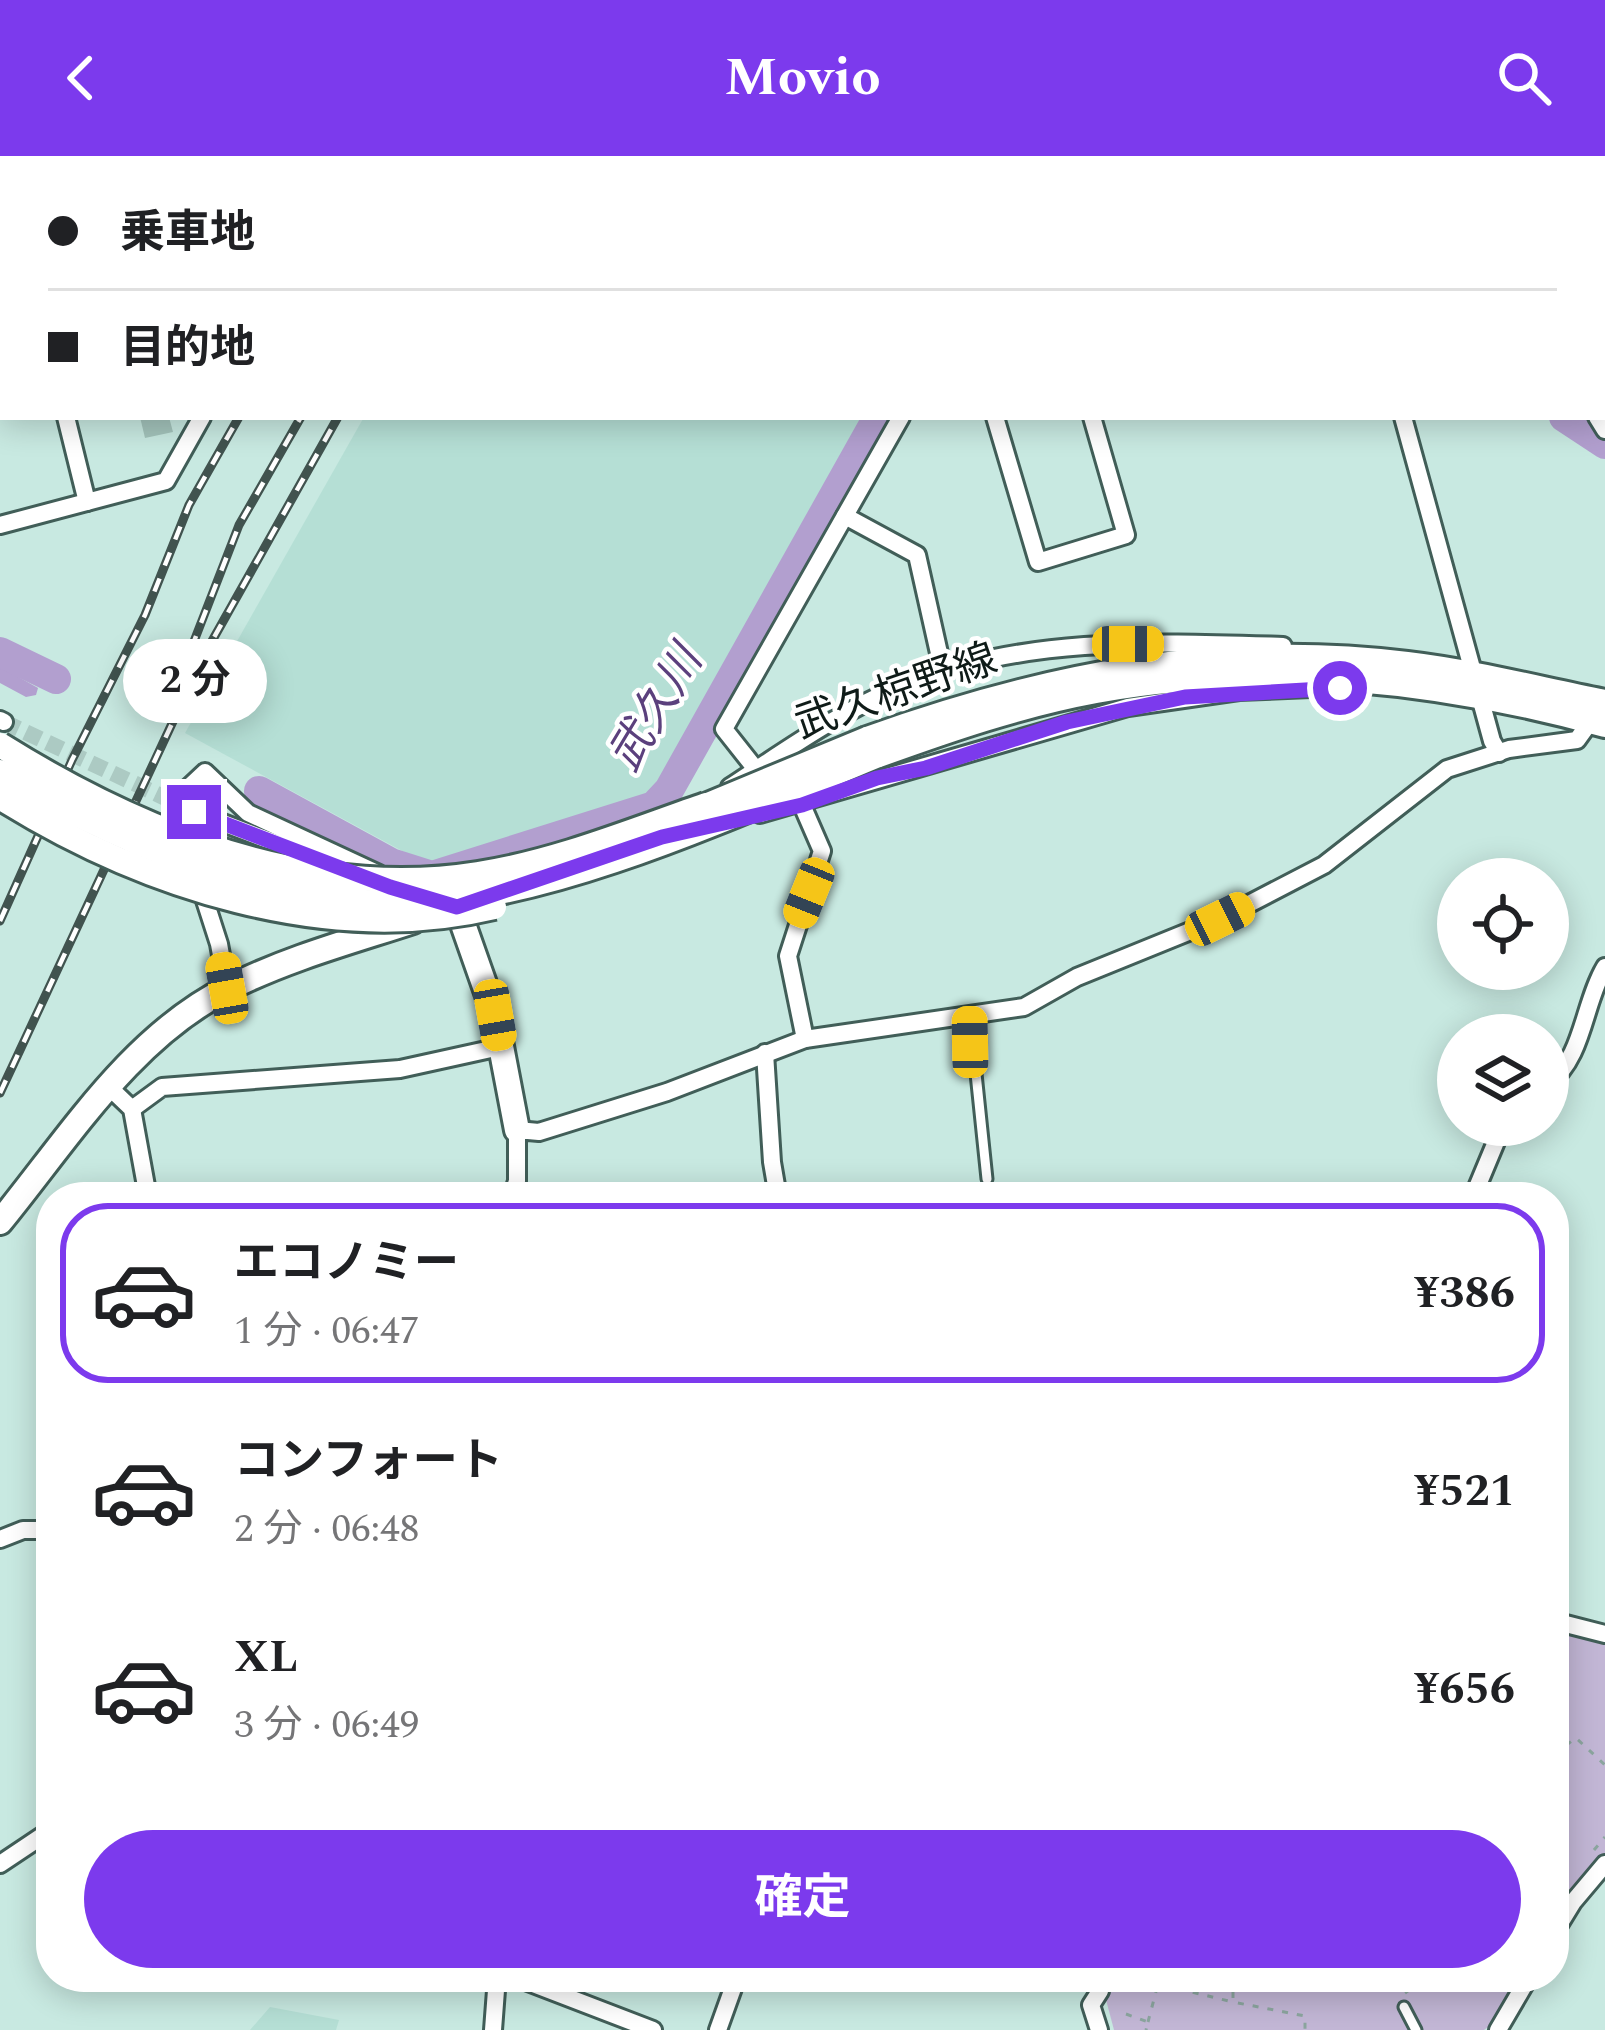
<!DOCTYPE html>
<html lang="ja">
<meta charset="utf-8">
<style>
:root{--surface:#fff;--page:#f2f2f2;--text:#202124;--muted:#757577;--line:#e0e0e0;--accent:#7c3aed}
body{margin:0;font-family:Spectral,"Noto Sans JP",serif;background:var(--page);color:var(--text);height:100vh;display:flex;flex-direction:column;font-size:45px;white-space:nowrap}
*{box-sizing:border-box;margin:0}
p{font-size:39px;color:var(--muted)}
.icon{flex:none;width:66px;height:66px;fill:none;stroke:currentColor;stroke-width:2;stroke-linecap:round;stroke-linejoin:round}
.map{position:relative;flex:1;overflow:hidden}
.side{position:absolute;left:36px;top:1026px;width:1533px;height:810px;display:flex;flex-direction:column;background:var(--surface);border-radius:48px;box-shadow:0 6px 30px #0003}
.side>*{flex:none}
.banner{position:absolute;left:0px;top:0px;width:1605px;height:264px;box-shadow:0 6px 30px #0003;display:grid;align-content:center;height:264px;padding:0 48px;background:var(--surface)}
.fabs{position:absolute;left:1437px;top:702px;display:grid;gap:24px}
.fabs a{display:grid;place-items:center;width:132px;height:132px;border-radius:50%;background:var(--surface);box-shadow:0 6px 30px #0003;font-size:60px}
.end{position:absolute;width:54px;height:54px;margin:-27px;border:15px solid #7c3aed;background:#fff;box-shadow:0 0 0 6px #fff}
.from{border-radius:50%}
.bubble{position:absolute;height:84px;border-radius:42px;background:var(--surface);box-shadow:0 6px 30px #0003;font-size:39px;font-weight:700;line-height:84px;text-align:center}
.car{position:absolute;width:36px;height:72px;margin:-36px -18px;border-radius:15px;box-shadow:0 0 9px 3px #0007;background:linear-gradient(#f5c518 24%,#345 0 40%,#f5c518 0 76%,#345 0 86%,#f5c518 0)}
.banner b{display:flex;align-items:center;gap:42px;height:114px;font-size:45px}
.banner b+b{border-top:3px solid var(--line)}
.banner i{width:30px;height:30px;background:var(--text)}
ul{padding:21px 0 0;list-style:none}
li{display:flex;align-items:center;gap:36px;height:180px;margin:0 24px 18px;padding:0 24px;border:6px solid transparent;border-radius:48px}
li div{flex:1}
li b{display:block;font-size:45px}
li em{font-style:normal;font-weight:700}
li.current{border-color:var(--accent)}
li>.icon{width:108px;height:108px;stroke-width:1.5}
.action{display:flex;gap:24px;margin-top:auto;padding:24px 48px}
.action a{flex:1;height:138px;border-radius:72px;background:var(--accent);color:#fff;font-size:48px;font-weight:700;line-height:138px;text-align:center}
header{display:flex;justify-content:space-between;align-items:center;height:156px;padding:0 48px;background:var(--accent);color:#fff;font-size:54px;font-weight:700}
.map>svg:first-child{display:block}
.built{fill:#b5dfd5}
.green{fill:#c2b6d5}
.water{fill:#b29fcf}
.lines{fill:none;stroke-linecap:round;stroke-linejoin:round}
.stream{stroke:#b29fcf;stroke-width:4.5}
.river{stroke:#b29fcf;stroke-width:30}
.building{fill:#a3c3bb}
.street-tunnel{stroke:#accac3;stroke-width:16;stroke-dasharray:16 8;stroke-linecap:butt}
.lane-casing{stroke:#415e58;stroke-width:15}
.street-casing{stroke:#415e58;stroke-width:22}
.secondary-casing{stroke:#415e58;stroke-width:30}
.path{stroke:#8ba59e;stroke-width:3;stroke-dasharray:6 9;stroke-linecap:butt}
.lane{stroke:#fff;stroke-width:9}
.street{stroke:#fff;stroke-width:16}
.secondary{stroke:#fff;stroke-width:24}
.rail-casing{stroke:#41534f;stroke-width:9}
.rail{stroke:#fff;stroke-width:4.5;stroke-dasharray:14;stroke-linecap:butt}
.secondary-bridge-casing{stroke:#415e58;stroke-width:30;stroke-linecap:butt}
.secondary-bridge{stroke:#fff;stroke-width:24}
.route{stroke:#7c3aed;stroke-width:15}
.labels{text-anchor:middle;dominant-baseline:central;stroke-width:9;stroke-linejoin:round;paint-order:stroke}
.street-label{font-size:42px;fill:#0f1b18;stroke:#fff}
.water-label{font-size:45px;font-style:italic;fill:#5b407d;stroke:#fff}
</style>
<header><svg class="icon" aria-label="back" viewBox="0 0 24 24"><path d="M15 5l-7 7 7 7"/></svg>Movio<svg class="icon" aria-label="search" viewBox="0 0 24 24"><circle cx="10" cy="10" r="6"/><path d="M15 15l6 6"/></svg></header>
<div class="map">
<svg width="1605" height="1874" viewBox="0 0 1605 1874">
<rect width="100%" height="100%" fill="#c8e9e1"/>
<g class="built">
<path d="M511 0H1018L510 3Z"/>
<path d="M364 261H868L658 632 648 644 428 709 185 577Z"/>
<path d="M770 1026 773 1041 606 1039Z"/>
<path d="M270 1851 339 1864 336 1874H250Z"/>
</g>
<g class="green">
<path d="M1554 1474 1605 1485V1699L1566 1740 1554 1763Z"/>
<path d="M1100 1821H1522L1499 1863 1484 1874H1114Z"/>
</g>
<path class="water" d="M0 483 40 508 49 520 15 512V519L38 532 36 539 26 541 0 527Z"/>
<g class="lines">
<path class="stream" d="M1021 3 1023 0"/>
<g class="river">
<path d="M1564 261 1605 288"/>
<path d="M0 496 56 523"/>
<path d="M259 635 391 707 432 720 654 650 669 634 878 261"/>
</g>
</g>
<path class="building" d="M140 261H169L173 276 145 282Z"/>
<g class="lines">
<path class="street-tunnel" d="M4 566 193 655"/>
<defs>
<g id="lane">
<path d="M146 0 148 3"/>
<path d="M970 860 987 1023"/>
<path d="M1404 1851 1416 1874"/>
</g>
<g id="street">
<path d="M7 0 9 3"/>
<path d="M70 0 72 3"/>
<path d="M1336 0 1337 3"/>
<path d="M1445 0 1447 3"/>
<path d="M283 3 291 0"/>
<path d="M349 3 350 0"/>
<path d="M1032 3 1034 0"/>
<path d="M1602 36 1605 35"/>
<path d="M0 84 3 91"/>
<path d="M0 127 3 125"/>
<path d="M66 261 87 346"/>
<path d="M995 261 1038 406 1126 379 1092 261"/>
<path d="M1403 261 1492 585 1499 597"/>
<path d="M1597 261 1605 274"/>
<path d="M845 360 917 399 943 515"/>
<path d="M0 369 166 325 202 261"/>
<path d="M0 564 4 566"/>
<path d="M762 621 724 573 901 261"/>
<path d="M730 631C786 594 841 555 904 529 1023 480 1156 486 1283 490"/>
<path d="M793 643 802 649 822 695 788 800 805 883"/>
<path d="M194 656 326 706"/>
<path d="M760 658 1128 551 1239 535 1311 532"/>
<path d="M186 687 176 659 189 631 205 616 248 657 379 718"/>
<path d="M200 729 219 788 227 832"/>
<path d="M765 897 772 1006 778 1041"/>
<path d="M1548 928C1584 901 1583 848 1605 811"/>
<path d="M109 931 132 953 148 1041"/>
<path d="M132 953 162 931 400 913 500 891"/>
<path d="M512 1041 517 1025V974L539 976 667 936 805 883 1024 851 1077 821 1220 763 1324 709 1447 613 1509 593 1577 584 1595 559"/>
<path d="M1473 1041 1503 969"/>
<path d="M0 1383 23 1374H51"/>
<path d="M1554 1465 1605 1478"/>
<path d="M0 1708 51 1674"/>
<path d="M1554 1777 1573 1746 1605 1708"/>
<path d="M515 1821 653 1874"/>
<path d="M1094 1821 1100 1835 1091 1849 1099 1874"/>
<path d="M493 1874 497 1821"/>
<path d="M718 1874 737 1821"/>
<path d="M1498 1874 1529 1821"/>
</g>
<g id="secondary">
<path d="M867 583C1045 519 1217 485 1407 508 1474 516 1539 533 1605 546"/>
<path d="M876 600C948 574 1020 549 1096 535 1263 504 1442 524 1605 569"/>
<path d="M457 751 495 859 517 974"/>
<path d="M0 1066C68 983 132 879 231 831 289 802 352 785 413 765"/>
</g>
</defs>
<use href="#lane" class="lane-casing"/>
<use href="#street" class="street-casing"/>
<use href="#secondary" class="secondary-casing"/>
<g class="path">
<path d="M1554 1598 1576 1582 1605 1609"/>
<path d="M1594 1694 1605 1681"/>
<path d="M1233 1821V1846L1305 1860V1874"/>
<path d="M1383 1821 1390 1830 1397 1821"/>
<path d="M1117 1826 1127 1821"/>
<path d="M1405 1837 1427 1821"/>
<path d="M1126 1858 1148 1866 1146 1874"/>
<path d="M1148 1866 1158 1828 1233 1846"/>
</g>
<use href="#lane" class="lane"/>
<use href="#street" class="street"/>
<use href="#secondary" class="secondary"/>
<defs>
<g id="rail">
<path d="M389 3 391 0"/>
<path d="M450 3 452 0"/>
<path d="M486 3 488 0"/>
<path d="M191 493 239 369 301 261"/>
<path d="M0 765 72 604 145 459 189 349 239 261"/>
<path d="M0 937 203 501 338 261"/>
</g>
</defs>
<use href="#rail" class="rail-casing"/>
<use href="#rail" class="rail"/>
<defs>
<g id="secondary-bridge">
<path d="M0 589C141 677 309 745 478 718 556 706 631 675 706 649"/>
<path d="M0 616C124 689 269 751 414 747 558 742 742 655 876 600"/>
<path d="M0 641C142 730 327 791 494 751"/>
<path d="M691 656 867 583"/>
</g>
</defs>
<use href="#secondary-bridge" class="secondary-bridge-casing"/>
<use href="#secondary-bridge" class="secondary-bridge"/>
</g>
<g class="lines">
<path class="route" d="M194 656 390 731 457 751 662 681 802 649 877 622 926 612 1067 566 1185 541 1340 532"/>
</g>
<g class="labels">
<g class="street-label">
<text transform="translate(896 536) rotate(-19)">武久椋野線</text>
</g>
<g class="water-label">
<text transform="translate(656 553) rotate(-59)">武久川</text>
</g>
</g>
</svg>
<div class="fabs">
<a><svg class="icon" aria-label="locate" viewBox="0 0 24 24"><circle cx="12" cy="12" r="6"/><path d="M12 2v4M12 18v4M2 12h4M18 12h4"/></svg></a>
<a><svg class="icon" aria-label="layers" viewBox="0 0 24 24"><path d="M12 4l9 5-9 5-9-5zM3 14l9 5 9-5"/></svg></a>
</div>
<i class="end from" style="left:1340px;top:532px"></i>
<i class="end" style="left:194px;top:656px"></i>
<div class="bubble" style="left:123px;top:483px;width:144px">2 分</div>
<i class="car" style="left:1128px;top:488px;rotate:90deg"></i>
<i class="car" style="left:809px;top:737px;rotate:202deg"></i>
<i class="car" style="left:1220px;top:763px;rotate:64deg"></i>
<i class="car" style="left:227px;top:832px;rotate:350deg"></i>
<i class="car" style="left:495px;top:859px;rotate:170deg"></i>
<i class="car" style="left:970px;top:886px;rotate:359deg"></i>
<div class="banner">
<b><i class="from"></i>乗車地</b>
<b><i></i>目的地</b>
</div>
<section class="side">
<ul>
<li class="current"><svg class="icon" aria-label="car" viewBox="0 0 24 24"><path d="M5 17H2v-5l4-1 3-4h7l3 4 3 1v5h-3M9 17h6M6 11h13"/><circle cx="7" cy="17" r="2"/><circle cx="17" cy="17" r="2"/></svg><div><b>エコノミー</b><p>1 分 · 06:47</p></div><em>¥386</em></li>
<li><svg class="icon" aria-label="car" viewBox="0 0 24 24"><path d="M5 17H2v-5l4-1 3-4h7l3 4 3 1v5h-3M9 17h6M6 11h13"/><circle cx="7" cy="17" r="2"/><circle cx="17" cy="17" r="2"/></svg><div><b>コンフォート</b><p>2 分 · 06:48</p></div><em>¥521</em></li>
<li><svg class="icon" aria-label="car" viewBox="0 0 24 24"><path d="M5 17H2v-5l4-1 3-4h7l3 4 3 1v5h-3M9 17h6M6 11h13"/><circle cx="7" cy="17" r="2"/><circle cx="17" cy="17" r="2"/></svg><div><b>XL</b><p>3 分 · 06:49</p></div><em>¥656</em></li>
</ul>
<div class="action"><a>確定</a></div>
</section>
</div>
